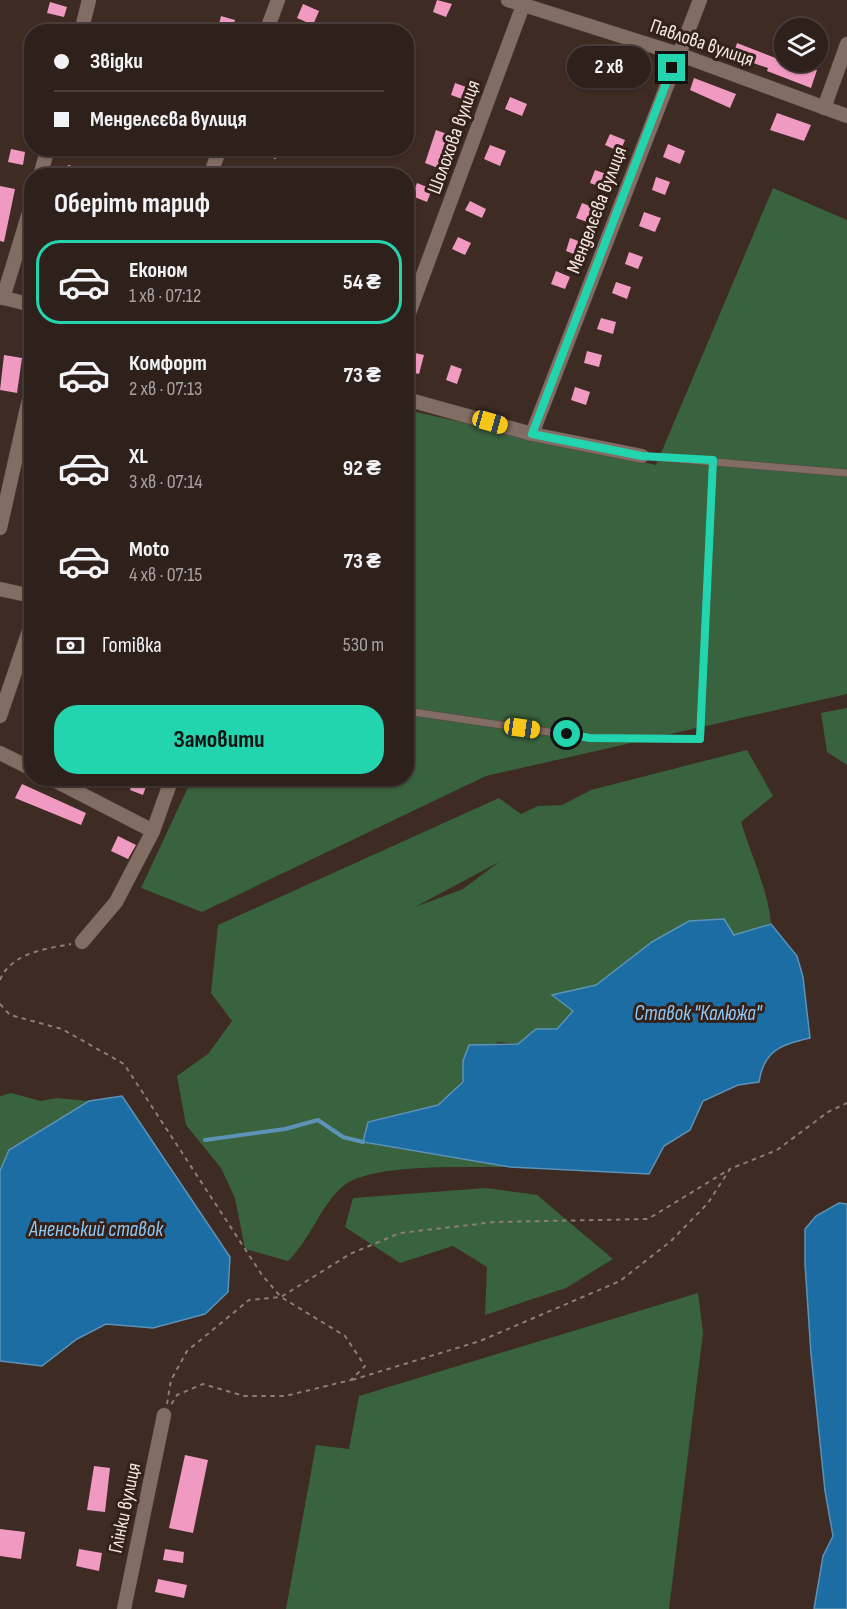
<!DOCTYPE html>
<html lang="uk">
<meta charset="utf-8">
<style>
:root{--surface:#2e201b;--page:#3a2d28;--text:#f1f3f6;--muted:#a7a3a3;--line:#493e3a;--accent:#23d5af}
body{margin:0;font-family:"Sofia Sans Condensed",sans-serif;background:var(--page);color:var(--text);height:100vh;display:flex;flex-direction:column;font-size:22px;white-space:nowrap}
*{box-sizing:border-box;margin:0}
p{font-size:20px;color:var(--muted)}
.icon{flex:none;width:33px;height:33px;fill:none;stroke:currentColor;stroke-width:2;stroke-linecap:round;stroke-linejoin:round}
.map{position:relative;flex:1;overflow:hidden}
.drawer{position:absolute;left:24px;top:168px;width:390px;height:618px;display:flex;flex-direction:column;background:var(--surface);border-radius:24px;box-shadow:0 2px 4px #0004,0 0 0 2px var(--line)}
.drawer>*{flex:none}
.hud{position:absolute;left:24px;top:24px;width:390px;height:132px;border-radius:24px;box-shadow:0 2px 4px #0004,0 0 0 2px var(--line);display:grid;align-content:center;height:132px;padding:0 30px;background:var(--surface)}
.tools{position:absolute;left:774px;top:18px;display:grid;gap:12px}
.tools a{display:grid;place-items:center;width:54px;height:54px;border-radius:50%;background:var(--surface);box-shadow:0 2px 4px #0004,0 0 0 2px var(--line);font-size:30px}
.end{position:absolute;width:27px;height:27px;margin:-14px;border:8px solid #23d5af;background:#111;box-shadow:0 0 0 3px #111}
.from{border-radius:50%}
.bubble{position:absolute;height:42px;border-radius:21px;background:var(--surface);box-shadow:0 2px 4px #0004,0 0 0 2px var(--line);font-size:20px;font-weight:700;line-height:42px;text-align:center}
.car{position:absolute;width:18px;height:36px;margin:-18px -9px;border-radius:8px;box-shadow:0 0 4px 2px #0007;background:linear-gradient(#f5c518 24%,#345 0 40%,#f5c518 0 76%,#345 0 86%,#f5c518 0)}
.hud b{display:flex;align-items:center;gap:21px;height:57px;font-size:22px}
.hud b+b{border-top:2px solid var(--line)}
.hud i{width:15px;height:15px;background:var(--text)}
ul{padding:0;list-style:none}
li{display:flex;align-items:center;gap:18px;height:84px;margin:0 12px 9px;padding:0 18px;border:3px solid transparent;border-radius:24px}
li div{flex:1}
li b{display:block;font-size:22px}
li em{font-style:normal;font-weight:700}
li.selected{border-color:var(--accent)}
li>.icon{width:54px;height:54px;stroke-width:1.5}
h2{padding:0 30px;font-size:27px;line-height:72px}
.pay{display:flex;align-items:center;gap:15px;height:66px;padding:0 30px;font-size:22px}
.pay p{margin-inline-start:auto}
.action{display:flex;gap:12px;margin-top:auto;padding:12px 30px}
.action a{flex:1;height:69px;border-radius:24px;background:var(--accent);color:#111;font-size:24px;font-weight:700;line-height:69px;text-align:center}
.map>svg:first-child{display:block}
.green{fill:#39623e;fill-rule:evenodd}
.water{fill:#1b6da3;stroke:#5c92b6;stroke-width:1.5}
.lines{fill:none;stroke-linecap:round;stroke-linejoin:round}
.stream{stroke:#5c92b6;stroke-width:4}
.building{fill:#f09ac2}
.service-casing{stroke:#564641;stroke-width:8}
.minor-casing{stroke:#564641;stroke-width:15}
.path{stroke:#8c7d77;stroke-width:2;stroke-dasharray:4.5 4.5;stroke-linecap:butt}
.service{stroke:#826d64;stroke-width:7}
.minor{stroke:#826d64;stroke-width:14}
.route{stroke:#23d5af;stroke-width:8}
.labels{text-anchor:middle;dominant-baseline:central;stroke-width:6;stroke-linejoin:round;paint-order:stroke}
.street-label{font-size:20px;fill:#f5e9e4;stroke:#33211a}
.water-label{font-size:21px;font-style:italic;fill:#90c8f5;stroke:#33211a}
</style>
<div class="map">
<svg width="847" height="1609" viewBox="0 0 847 1609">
<rect width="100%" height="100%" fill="#3d2b24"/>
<g class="green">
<path d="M773 188 847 220V694L486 776 202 912 141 888 192 779 406 778 407 410 656 465Z"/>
<path d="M847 708V765L827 752 821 713Z"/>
<path d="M747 750 773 796 741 822C751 856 768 888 771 924L734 935 652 942 596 985 553 995 573 1011 557 1029H536L518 1044 498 1042 463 1061V1082L438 1105 368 1122 363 1142 510 1167C472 1168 369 1162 342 1187 319 1208 311 1239 288 1261L245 1249 235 1198 221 1168 186 1125 177 1076 208 1054 232 1021 211 993 218 925 499 798 521 814 538 806 562 805 591 790ZM499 862 463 889 415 907Z"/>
<path d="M11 1093 41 1101 57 1098 89 1101 10 1150 0 1171V1096Z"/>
<path d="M486 1188 537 1195 613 1259 566 1288 485 1315 487 1267 453 1246 400 1263 345 1227 353 1198Z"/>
<path d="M698 1293 703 1333 669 1609H286L316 1445 349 1449 359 1396Z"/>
</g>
<g class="water">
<path d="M724 919 734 935 771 924 797 956 803 977 810 1038C782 1045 764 1049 759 1082L738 1085 703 1101 690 1130 664 1146 649 1174 510 1167 363 1142 368 1122 438 1105 463 1082V1061L469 1045 518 1044 536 1029H557L573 1011 552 995 596 985 652 942 689 921Z"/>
<path d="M122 1096 230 1257 228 1292 205 1314 153 1328 106 1324 77 1339 42 1366 0 1361V1171L9 1150 89 1101Z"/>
<path d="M839 1203 847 1204V1609H814L823 1556 833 1536 825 1491 811 1354 805 1264V1229L816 1216Z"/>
</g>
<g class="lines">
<path class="stream" d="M205 1140 285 1129 318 1120 343 1137 363 1142"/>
</g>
<g class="building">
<path d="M437 0 452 4 446 17 433 12Z"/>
<path d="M50 2 67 7 64 17 47 13Z"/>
<path d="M303 4 319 11 313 25 297 18Z"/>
<path d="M221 16 235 20 232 32H217Z"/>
<path d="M737 43 801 68 817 70 811 88 767 71 768 68 733 56Z"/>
<path d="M611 52 623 56 618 70 606 66Z"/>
<path d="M694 78 736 94 730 108 690 90Z"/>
<path d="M455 83 469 88 465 100 451 95Z"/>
<path d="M510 97 527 104 522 116 505 109Z"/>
<path d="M777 113 811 125 804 141 770 130Z"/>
<path d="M436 130 450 135 438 168 425 163Z"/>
<path d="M610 134 625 140 620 152 605 145Z"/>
<path d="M668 144 685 151 680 164 663 157Z"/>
<path d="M490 145 506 151 500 166 484 159Z"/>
<path d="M249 148H279L276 159 248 151Z"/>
<path d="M11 149 25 152 23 165 8 162Z"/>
<path d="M68 165 97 172 96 176H65Z"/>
<path d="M595 170 609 175 604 188 590 183Z"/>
<path d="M656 177 670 182 665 195 652 190Z"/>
<path d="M417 183 432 189 427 202 412 196Z"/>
<path d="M0 186 15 189 4 242 0 241Z"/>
<path d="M470 201 486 209 482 218 465 210Z"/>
<path d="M582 203 595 208 590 223 576 218Z"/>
<path d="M644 212 661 218 655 232 639 226Z"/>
<path d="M458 237 471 243 465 255 452 249Z"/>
<path d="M570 238 584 243 579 256 566 251Z"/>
<path d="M629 252 643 257 638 269 625 264Z"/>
<path d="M556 271 570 277 565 289 551 284Z"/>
<path d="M616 282 631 287 627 299 612 293Z"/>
<path d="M601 318 616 322 613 334 597 329Z"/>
<path d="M587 351 602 355 599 367 584 363Z"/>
<path d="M410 352 424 355 419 374 406 371Z"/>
<path d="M4 355 22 358 17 393 0 390Z"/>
<path d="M451 365 462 369 457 384 446 380Z"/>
<path d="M575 387 590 392 586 405 571 400Z"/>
<path d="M133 778H149L143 795 130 790Z"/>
<path d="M22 784 86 813 81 825 15 798Z"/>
<path d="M118 836 136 845 128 859 111 851Z"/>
<path d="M185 1455 208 1460 193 1533 169 1528Z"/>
<path d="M94 1466 110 1468 105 1512 87 1510Z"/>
<path d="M0 1529 25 1532 21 1559 0 1556Z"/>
<path d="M79 1549 102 1553 99 1571 76 1566Z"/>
<path d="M165 1549 184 1552 183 1563 163 1560Z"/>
<path d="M158 1579 187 1585 184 1598 155 1592Z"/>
</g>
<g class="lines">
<defs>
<g id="service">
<path d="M642 456 847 473"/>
<path d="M406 711 590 738 700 739 713 460"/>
</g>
<g id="minor">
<path d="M508 0 678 54 847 116"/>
<path d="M81 32 89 0"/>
<path d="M266 32 278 0"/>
<path d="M824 108 847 44"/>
<path d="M40 176 48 148"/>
<path d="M210 176 220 148"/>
<path d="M0 297 32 305"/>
<path d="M3 298 32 203"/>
<path d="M406 321 525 0"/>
<path d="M406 399 532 434 642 456"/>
<path d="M532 434 700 0"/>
<path d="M0 528 32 386"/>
<path d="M0 589 32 596"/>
<path d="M0 716 32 622"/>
<path d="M0 753 32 769"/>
<path d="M50 778 153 831"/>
<path d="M82 942 116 902 153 831 172 778"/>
<path d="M124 1609 164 1415"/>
</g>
</defs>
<use href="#service" class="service-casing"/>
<use href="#minor" class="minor-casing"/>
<g class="path">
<path d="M0 980C11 953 45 949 71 944"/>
<path d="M0 1004 10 1015 62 1029 124 1064 262 1275 281 1297 345 1336 365 1366 351 1380 285 1396H244L203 1384 177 1395 171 1405"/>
<path d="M352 1380 480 1341 620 1281 671 1241 708 1203 730 1169 777 1150 828 1112 847 1103"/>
<path d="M167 1404 171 1380 187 1351 249 1300 281 1297 350 1254 400 1233 495 1222 648 1219 730 1169"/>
</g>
<use href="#service" class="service"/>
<use href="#minor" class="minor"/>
</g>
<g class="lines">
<path class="route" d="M567 734 590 738 700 739 713 460 642 456 532 434 672 68"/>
</g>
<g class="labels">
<g class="street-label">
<text transform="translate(702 43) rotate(19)">Павлова вулиця</text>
<text transform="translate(454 137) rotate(-70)">Шолохова вулиця</text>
<text transform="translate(597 210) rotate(-69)">Менделєєва вулиця</text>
<text transform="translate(125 1508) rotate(-78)">Глінки вулиця</text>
</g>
<g class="water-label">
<text x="698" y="1013">Ставок "Калюжа"</text>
<text x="96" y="1229">Аненський ставок</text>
</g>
</g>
</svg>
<div class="tools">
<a><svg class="icon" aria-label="layers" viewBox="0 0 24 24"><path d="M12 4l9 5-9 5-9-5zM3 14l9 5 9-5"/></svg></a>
</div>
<i class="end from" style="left:567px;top:734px"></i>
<i class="end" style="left:672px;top:68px"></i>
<div class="bubble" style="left:567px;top:46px;width:84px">2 хв</div>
<i class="car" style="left:490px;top:422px;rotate:106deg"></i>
<i class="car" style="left:522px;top:728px;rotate:98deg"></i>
<div class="hud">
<b><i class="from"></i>Звідки</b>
<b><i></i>Менделєєва вулиця</b>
</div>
<section class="drawer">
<h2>Оберіть тариф</h2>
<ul>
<li class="selected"><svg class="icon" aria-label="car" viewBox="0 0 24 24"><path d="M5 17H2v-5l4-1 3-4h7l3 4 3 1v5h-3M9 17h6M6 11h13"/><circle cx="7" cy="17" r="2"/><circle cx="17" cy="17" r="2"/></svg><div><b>Економ</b><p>1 хв · 07:12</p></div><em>54 ₴</em></li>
<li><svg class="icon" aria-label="car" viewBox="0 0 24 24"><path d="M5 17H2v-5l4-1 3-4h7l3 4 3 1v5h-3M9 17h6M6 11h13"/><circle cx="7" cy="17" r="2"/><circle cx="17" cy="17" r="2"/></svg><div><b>Комфорт</b><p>2 хв · 07:13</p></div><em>73 ₴</em></li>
<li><svg class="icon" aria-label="car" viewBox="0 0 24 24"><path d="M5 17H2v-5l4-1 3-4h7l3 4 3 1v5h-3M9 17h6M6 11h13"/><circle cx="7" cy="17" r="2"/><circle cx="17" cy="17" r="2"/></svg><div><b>XL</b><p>3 хв · 07:14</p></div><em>92 ₴</em></li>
<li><svg class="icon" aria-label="car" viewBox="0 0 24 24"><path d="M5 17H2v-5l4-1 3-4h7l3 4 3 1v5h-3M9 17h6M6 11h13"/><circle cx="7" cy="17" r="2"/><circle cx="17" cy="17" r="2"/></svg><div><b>Moto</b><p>4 хв · 07:15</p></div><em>73 ₴</em></li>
</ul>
<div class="pay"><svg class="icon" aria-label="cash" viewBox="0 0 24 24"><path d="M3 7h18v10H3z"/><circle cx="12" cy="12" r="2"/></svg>Готівка<p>530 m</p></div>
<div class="action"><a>Замовити</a></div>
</section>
</div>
